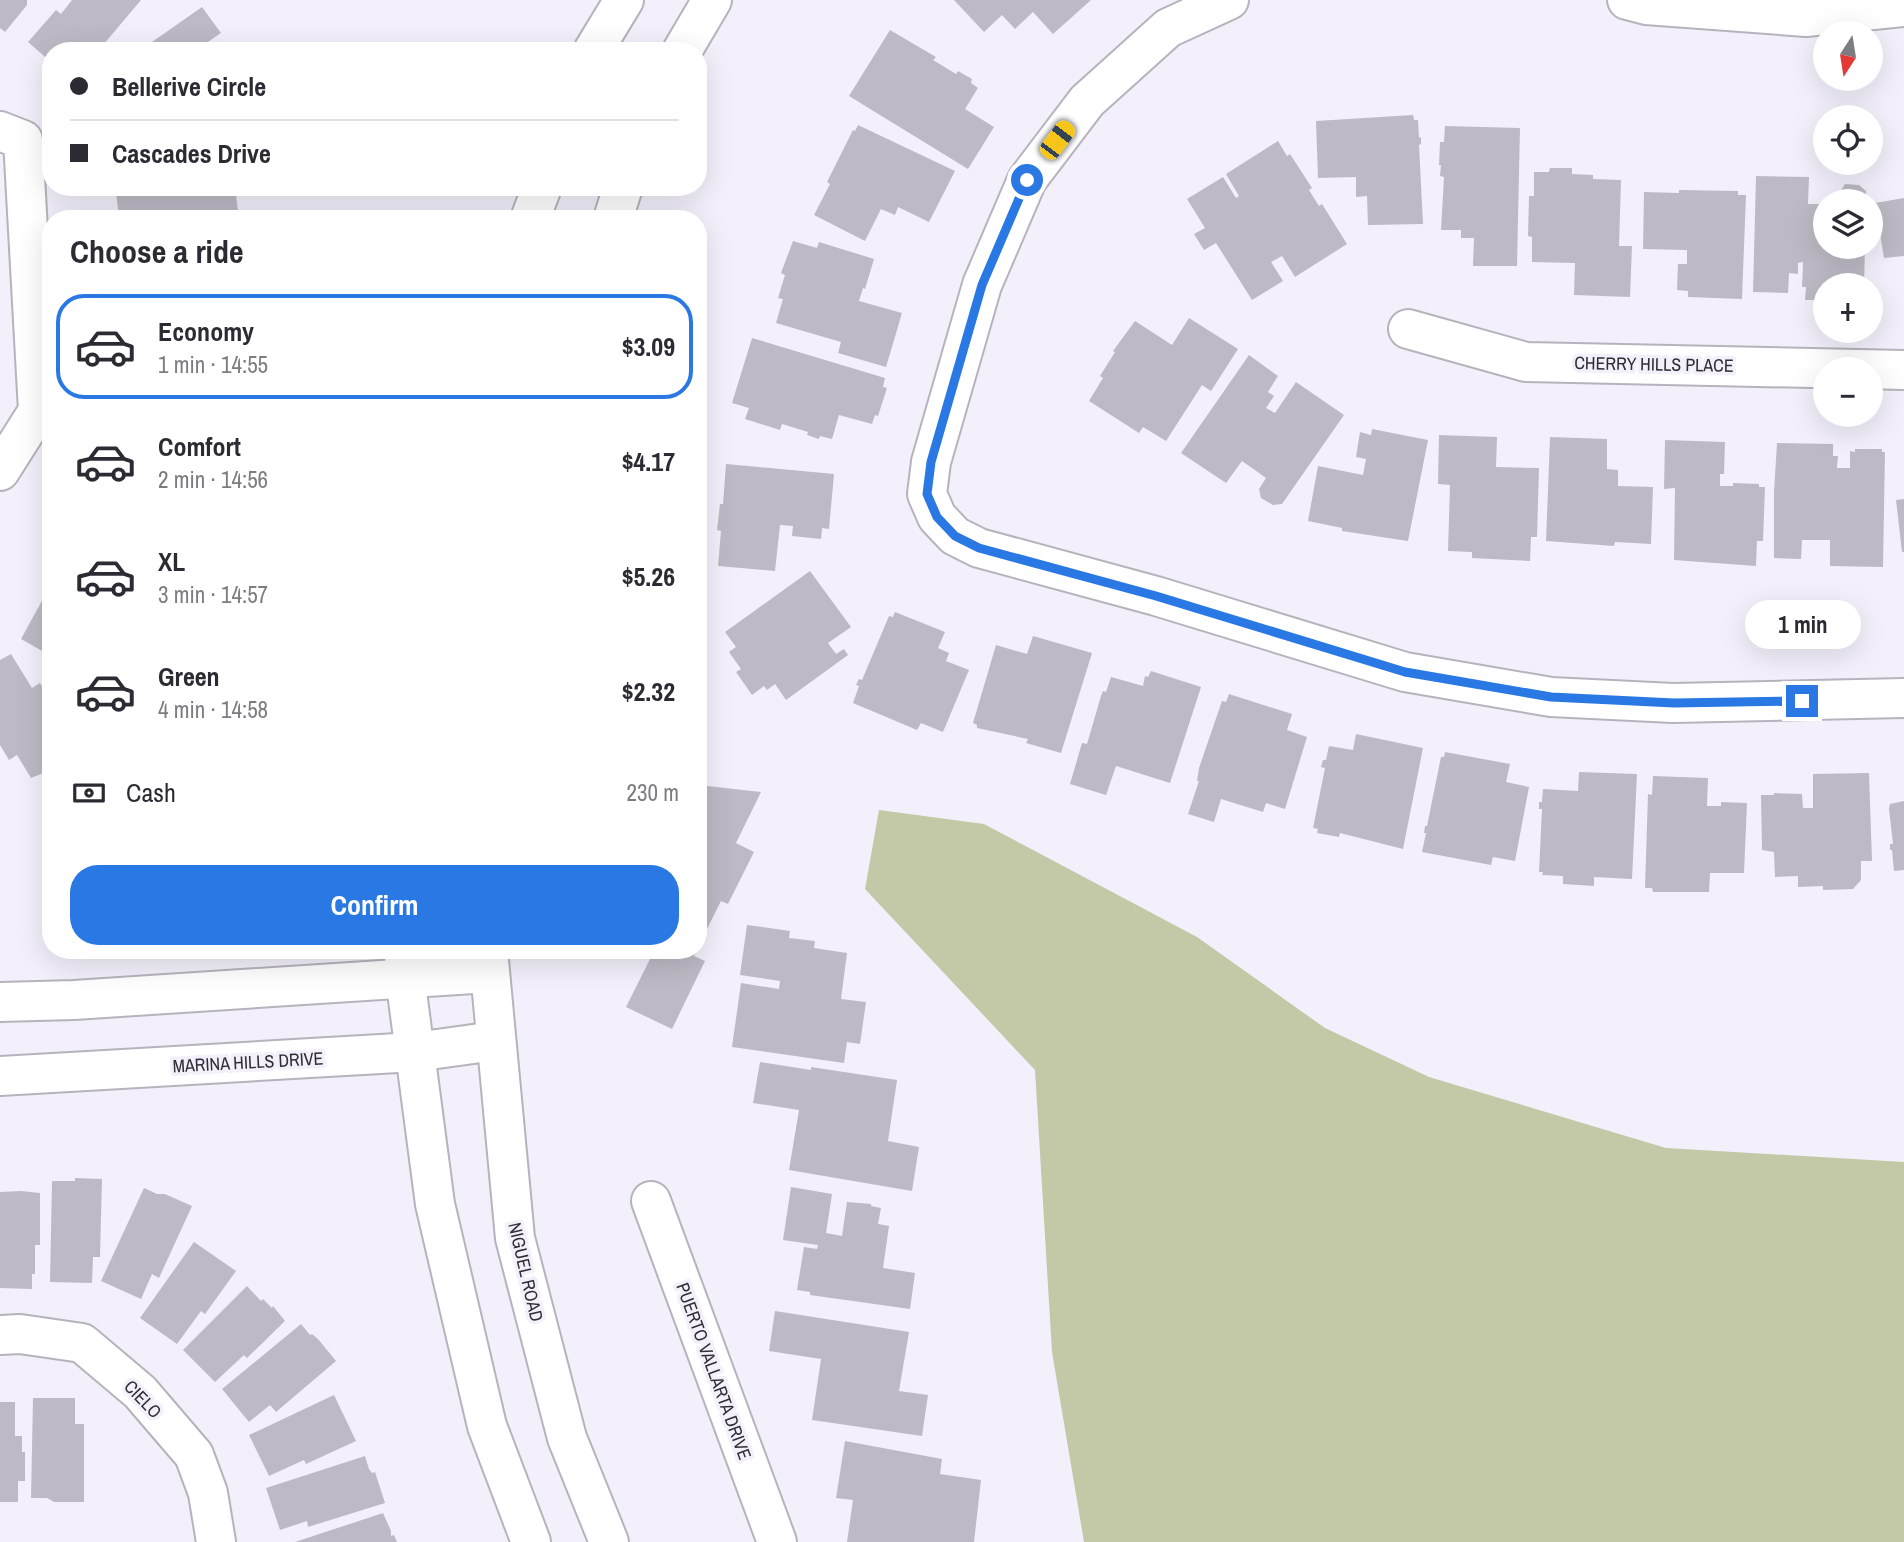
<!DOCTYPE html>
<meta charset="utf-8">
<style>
:root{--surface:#fff;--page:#f7f7f7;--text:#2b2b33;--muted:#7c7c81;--line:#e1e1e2;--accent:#2978e3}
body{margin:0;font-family:"Archivo Narrow",sans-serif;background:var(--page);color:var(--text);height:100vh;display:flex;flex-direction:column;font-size:26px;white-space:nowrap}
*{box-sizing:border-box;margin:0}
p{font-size:23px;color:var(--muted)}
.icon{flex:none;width:38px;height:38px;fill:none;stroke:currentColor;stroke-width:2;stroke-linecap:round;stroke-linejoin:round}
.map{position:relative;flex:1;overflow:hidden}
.sheet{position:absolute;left:42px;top:210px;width:665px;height:749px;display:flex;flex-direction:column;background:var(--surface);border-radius:28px;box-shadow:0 7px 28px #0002}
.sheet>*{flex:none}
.guide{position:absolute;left:42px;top:42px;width:665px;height:154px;border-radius:28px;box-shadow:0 7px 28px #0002;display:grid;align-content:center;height:154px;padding:0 28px;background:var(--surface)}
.needle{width:46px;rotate:192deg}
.fabs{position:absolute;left:1813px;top:21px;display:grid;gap:14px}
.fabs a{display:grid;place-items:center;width:70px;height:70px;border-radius:50%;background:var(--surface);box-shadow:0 7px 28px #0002;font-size:35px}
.end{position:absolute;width:32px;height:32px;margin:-16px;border:9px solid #2978e3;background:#fff;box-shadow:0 0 0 4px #fff}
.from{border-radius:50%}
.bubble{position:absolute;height:49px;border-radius:24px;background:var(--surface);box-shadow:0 7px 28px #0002;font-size:23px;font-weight:700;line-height:49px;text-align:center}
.car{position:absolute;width:21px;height:42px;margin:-21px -10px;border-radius:9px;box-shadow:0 0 5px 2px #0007;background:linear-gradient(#f5c518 24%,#345 0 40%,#f5c518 0 76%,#345 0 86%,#f5c518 0)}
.guide b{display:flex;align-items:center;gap:24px;height:66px;font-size:26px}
.guide b+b{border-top:2px solid var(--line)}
.guide i{width:18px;height:18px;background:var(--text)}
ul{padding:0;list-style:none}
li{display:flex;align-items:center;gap:21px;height:105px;margin:0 14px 10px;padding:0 14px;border:4px solid transparent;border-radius:28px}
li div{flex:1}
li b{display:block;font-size:26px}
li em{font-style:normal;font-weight:700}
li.on{border-color:var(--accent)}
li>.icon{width:63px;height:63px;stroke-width:1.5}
h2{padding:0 28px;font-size:32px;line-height:84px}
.pay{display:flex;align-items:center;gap:18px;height:77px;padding:0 28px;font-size:26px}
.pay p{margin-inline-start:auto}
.cta{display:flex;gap:14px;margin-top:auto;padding:14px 28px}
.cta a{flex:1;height:80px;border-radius:28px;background:var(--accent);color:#fff;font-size:28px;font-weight:700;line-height:80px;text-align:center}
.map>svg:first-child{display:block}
.grass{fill:#c3c8a7}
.building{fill:#bebac5}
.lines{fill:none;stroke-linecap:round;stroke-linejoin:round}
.minor-casing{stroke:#b6b3bd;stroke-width:42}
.major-casing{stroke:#b6b3bd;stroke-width:42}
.minor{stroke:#fff;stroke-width:38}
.major{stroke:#fff;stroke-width:38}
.route{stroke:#2978e3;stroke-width:9}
.labels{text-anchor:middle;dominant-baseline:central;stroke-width:7;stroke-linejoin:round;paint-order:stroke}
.street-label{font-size:18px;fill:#302e33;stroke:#f3f0fb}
</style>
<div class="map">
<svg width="1904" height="1542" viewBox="0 0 1904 1542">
<rect width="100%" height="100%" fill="#f3f0fb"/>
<path class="grass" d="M879 810 984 824 1197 937 1325 1028 1429 1077 1666 1148 1904 1162V1542H1084L1052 1352 1035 1070 865 889Z"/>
<g class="building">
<path d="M0 0H27V5L5 32 0 28Z"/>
<path d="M72 0H141L98 51 87 49 85 51H51V62L28 42 56 10 61 14Z"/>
<path d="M954 0H1091L1053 34 1033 12 1015 29 1002 15 984 32Z"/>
<path d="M202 7 221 33 205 44 209 51H139Z"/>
<path d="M890 30 936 57 933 60 956 74 958 71 972 79 971 83 978 88 965 109 994 127 968 169 849 96Z"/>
<path d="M1413 115 1414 120H1418L1419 138 1421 137V144L1419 145 1423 224 1368 225 1367 196 1356 197V177L1318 178 1316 121Z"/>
<path d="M858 125 955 171 929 222 898 207 895 215 881 209 865 241 814 215 830 184 827 182 853 130 855 131Z"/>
<path d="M1445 126 1520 128 1517 266H1473L1474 238H1461V230H1441L1444 177 1440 176 1441 165H1439L1440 142H1444Z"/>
<path d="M1278 141 1287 156 1290 154 1312 188 1309 190 1319 206 1322 204 1347 244 1295 277 1282 256 1271 262 1283 281 1252 300 1216 243 1204 250 1194 234 1205 228 1187 199 1223 177 1236 198 1239 196 1226 174Z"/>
<path d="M1550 168H1572V174L1593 175V179L1621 180 1619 246H1632L1630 297 1574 295 1575 263 1532 262V237L1528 236 1529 196H1534V172H1549Z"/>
<path d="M1756 176 1809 177 1808 204H1825V247H1865L1864 285H1825V300H1805L1806 287H1802L1803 262 1798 263V274L1789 273 1788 293 1753 292Z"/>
<path d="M1845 184 1859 185 1866 191V201H1840V192Z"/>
<path d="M149 187H235L238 211H242L243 219H119L116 191Z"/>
<path d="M1679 190 1738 191V195H1746L1742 299 1688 297V291L1677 290 1678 264H1687V250L1643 249 1644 192 1679 193Z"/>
<path d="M1904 198V256L1884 258 1875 203Z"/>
<path d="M793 241 817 248 819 242 874 259 865 289 863 288 859 301 902 313 886 367 838 353 841 342 776 323 783 299 778 298 785 275 781 273Z"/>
<path d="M1189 318 1238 349 1211 391 1202 385 1166 441 1143 427 1139 433 1089 401 1103 378 1100 376 1115 352 1113 351 1135 321 1172 345Z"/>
<path d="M752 338 885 378 883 387 887 388 878 416 875 415 872 424 839 415 832 439 820 436 819 439 807 435 808 432 782 424 780 430 745 419 749 408 732 403Z"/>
<path d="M1249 355 1278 376 1268 392 1274 396 1266 408 1275 413 1296 382 1344 415 1282 504 1273 505 1261 498 1259 489 1266 478 1242 461 1226 483 1181 453Z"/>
<path d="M1372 429 1428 440 1408 541 1342 531V528L1308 521 1318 466 1363 475 1366 459 1356 457 1360 432 1371 435Z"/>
<path d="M1439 435 1497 437 1496 467 1539 468 1537 537H1531L1530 561 1472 558V552L1448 551 1450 485 1438 484Z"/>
<path d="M1550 437 1607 439V469L1618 470V486L1653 487 1651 544 1615 542 1614 546 1546 541Z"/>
<path d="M1665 440 1725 442 1724 474H1720V486H1733V483L1759 484V487H1765L1763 541H1757L1756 566 1674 560 1675 488 1664 489Z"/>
<path d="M1777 443 1833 444V456H1838L1837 468H1850V451L1855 452V449H1882V452H1885L1883 567 1830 566V540H1802L1801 559 1774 558V492Z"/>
<path d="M726 464 834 474 829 529 822 528 821 539 792 536 793 526 780 525 775 571 718 566 721 531 717 530 720 504H723Z"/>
<path d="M1904 499V552H1902L1896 500Z"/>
<path d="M810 571 851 627 828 643 836 654 844 649 848 655 786 700 775 684 767 690 764 686 752 695 736 672 741 669 729 652 736 647 725 632Z"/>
<path d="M44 597 51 600V656L21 639Z"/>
<path d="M895 612 945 632 938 648 949 653 946 661 969 670 943 732 921 723 917 730 853 703 859 686 856 685 859 679 862 680 889 616 893 617Z"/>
<path d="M1033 636 1092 653 1061 753 1026 743 1028 739 977 728V725L973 723 996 645 1027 654Z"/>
<path d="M11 654 32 688 40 683 51 701V766L44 770 46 772 31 778 17 755 9 760 0 745V660Z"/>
<path d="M1151 671 1201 687 1170 783 1116 766 1106 795 1070 784 1082 743 1087 744 1101 696 1103 691 1106 692 1111 677 1143 686 1145 676 1148 677Z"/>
<path d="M1229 694 1292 714 1287 730 1307 737 1285 809 1266 803 1263 812 1221 799 1214 822 1188 814 1199 781H1197L1199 768 1222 701 1226 702Z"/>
<path d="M1356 734 1423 748 1403 849 1340 833 1339 837 1317 833 1318 829 1313 828 1325 768 1321 767 1323 760H1326L1329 746 1353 750Z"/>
<path d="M1445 752 1510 764 1506 782 1529 787 1515 861 1493 857 1491 865 1422 852 1426 833H1424L1425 826H1427L1441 757H1444Z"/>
<path d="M1579 772 1637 774 1632 879 1594 877V886L1563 884V876L1542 875 1543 872H1539L1542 809H1539V802H1542L1543 789 1578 791Z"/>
<path d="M1869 773 1872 861H1861V880L1853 889 1823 890V886L1798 887V876L1775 877 1774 852 1762 850 1761 795H1774V793L1802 794 1803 808H1813V774Z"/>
<path d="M1653 776 1708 778 1707 806H1721V802L1747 803 1744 873H1710L1709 892H1653L1652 888H1645L1648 794 1652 795Z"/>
<path d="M698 785 761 792 736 843 754 852 728 904 721 901 698 947Z"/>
<path d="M1904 801V870L1894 871 1892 850H1890V844H1893L1889 809 1890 804Z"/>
<path d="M747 925 790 931 789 938 815 941 814 948 847 953 841 999 866 1002 860 1044 847 1042 844 1063 732 1047 741 983 779 989 780 981 740 975Z"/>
<path d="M642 950H697L694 956 705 961 672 1029 626 1007 652 955Z"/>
<path d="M760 1062 811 1070V1067L897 1080 888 1141 919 1147 912 1191 789 1170 799 1110 753 1103Z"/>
<path d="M75 1178 102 1179 100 1257H93L92 1283 50 1282 52 1181H75Z"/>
<path d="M791 1187 832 1194 826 1233 842 1236 847 1202 871 1204V1206L881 1208 878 1224 889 1226 883 1268 915 1273 910 1309 810 1295V1292L797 1290 804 1247 817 1249 818 1245 783 1240Z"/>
<path d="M144 1188 157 1194H165L192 1206 159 1278 152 1274 141 1299 101 1281Z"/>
<path d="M21 1191 40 1193V1245H35V1274H32V1289L0 1288V1192Z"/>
<path d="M194 1242 236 1271 205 1314 201 1311 177 1344 140 1318Z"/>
<path d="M247 1286 261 1301 263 1299 272 1308 273 1306 285 1321 247 1358 244 1355 215 1382 183 1350Z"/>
<path d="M775 1311 909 1332 899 1391 928 1395 922 1436 812 1420 821 1359 769 1351Z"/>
<path d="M301 1324 310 1335 312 1334 318 1339 336 1361 276 1412 270 1405 249 1422 222 1389Z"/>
<path d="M334 1395 356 1441 306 1464 304 1460 269 1476 249 1435Z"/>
<path d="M33 1398H75V1424H84V1502H54L47 1498H31Z"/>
<path d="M0 1402H15V1436H22V1452H25V1481H18V1502H0Z"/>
<path d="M845 1441 942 1459 940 1474 981 1480 974 1542H847L853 1500 836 1498Z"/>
<path d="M365 1456 369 1469 372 1473 375 1472 385 1503 308 1527 307 1521 280 1530 266 1488Z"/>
<path d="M383 1513 391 1531V1536L394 1535 397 1542H295Z"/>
</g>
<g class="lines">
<defs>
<g id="minor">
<path d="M1229 0 1168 28 1087 101 1027 180 982 285 931 462 927 494 937 517 955 536 979 548 1156 596 1405 672 1551 697 1673 703 1904 698"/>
<path d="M1627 0 1646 5 1806 17 1904 7"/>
<path d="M0 131 23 140 38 411 0 471"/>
<path d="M1408 329 1526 362 1904 370"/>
<path d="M0 1002 74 1000 489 973"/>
<path d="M0 1076 415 1052 495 1041"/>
<path d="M651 1201 777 1542"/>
<path d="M0 1335 20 1334 82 1343 140 1392 194 1455 208 1493 216 1542"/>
</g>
<g id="major">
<path d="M593 51 624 0"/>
<path d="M682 51 712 0"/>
<path d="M530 219 542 187"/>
<path d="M613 219 623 187"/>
<path d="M404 950 405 977 435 1204 487 1426 531 1542"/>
<path d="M488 950 515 1238 567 1438 609 1542"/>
</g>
</defs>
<use href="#minor" class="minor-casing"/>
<use href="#major" class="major-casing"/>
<use href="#minor" class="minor"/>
<use href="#major" class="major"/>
</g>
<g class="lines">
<path class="route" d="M1027 180 982 285 931 462 927 494 937 517 955 536 979 548 1156 596 1405 672 1551 697 1674 703 1802 701"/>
</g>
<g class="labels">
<g class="street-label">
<text transform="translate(1654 364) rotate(1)">CHERRY HILLS PLACE</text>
<text transform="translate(248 1062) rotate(-3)">MARINA HILLS DRIVE</text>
<text transform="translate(526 1272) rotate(77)">NIGUEL ROAD</text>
<text transform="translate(714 1371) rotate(70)">PUERTO VALLARTA DRIVE</text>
<text transform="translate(143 1399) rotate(46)">CIELO</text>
</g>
</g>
</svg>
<div class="fabs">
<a><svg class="needle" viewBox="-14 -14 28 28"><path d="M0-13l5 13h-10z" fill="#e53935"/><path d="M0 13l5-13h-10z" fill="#7c7c81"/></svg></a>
<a><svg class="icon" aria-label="locate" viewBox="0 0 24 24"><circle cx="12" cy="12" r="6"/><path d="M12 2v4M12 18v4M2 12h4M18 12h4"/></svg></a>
<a><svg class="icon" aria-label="layers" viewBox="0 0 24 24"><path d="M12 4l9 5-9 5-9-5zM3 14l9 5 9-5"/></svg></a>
<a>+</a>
<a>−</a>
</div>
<i class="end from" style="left:1027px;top:180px"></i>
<i class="end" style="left:1802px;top:701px"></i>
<div class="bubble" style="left:1745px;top:600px;width:116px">1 min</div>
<i class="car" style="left:1057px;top:140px;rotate:37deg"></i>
<div class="guide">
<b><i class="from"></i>Bellerive Circle</b>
<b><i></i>Cascades Drive</b>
</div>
<section class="sheet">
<h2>Choose a ride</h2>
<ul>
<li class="on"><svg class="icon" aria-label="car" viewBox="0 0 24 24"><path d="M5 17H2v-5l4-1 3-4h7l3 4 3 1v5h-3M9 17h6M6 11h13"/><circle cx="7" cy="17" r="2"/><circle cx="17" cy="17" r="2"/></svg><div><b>Economy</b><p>1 min · 14:55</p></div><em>$3.09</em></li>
<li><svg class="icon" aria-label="car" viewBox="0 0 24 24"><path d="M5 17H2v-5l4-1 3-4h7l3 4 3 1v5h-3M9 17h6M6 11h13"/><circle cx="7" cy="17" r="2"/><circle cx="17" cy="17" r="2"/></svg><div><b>Comfort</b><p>2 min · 14:56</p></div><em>$4.17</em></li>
<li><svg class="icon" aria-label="car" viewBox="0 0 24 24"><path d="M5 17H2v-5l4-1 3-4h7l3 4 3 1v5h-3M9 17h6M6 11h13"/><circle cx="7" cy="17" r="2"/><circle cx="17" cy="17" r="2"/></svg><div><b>XL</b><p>3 min · 14:57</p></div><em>$5.26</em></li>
<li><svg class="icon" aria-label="car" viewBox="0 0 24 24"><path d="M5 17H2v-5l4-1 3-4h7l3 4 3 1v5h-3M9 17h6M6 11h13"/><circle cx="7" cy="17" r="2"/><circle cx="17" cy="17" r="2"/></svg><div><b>Green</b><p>4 min · 14:58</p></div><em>$2.32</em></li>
</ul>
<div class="pay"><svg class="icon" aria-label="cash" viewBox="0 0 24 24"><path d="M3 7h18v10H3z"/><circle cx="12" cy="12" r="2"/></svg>Cash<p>230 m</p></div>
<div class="cta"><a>Confirm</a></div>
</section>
</div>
